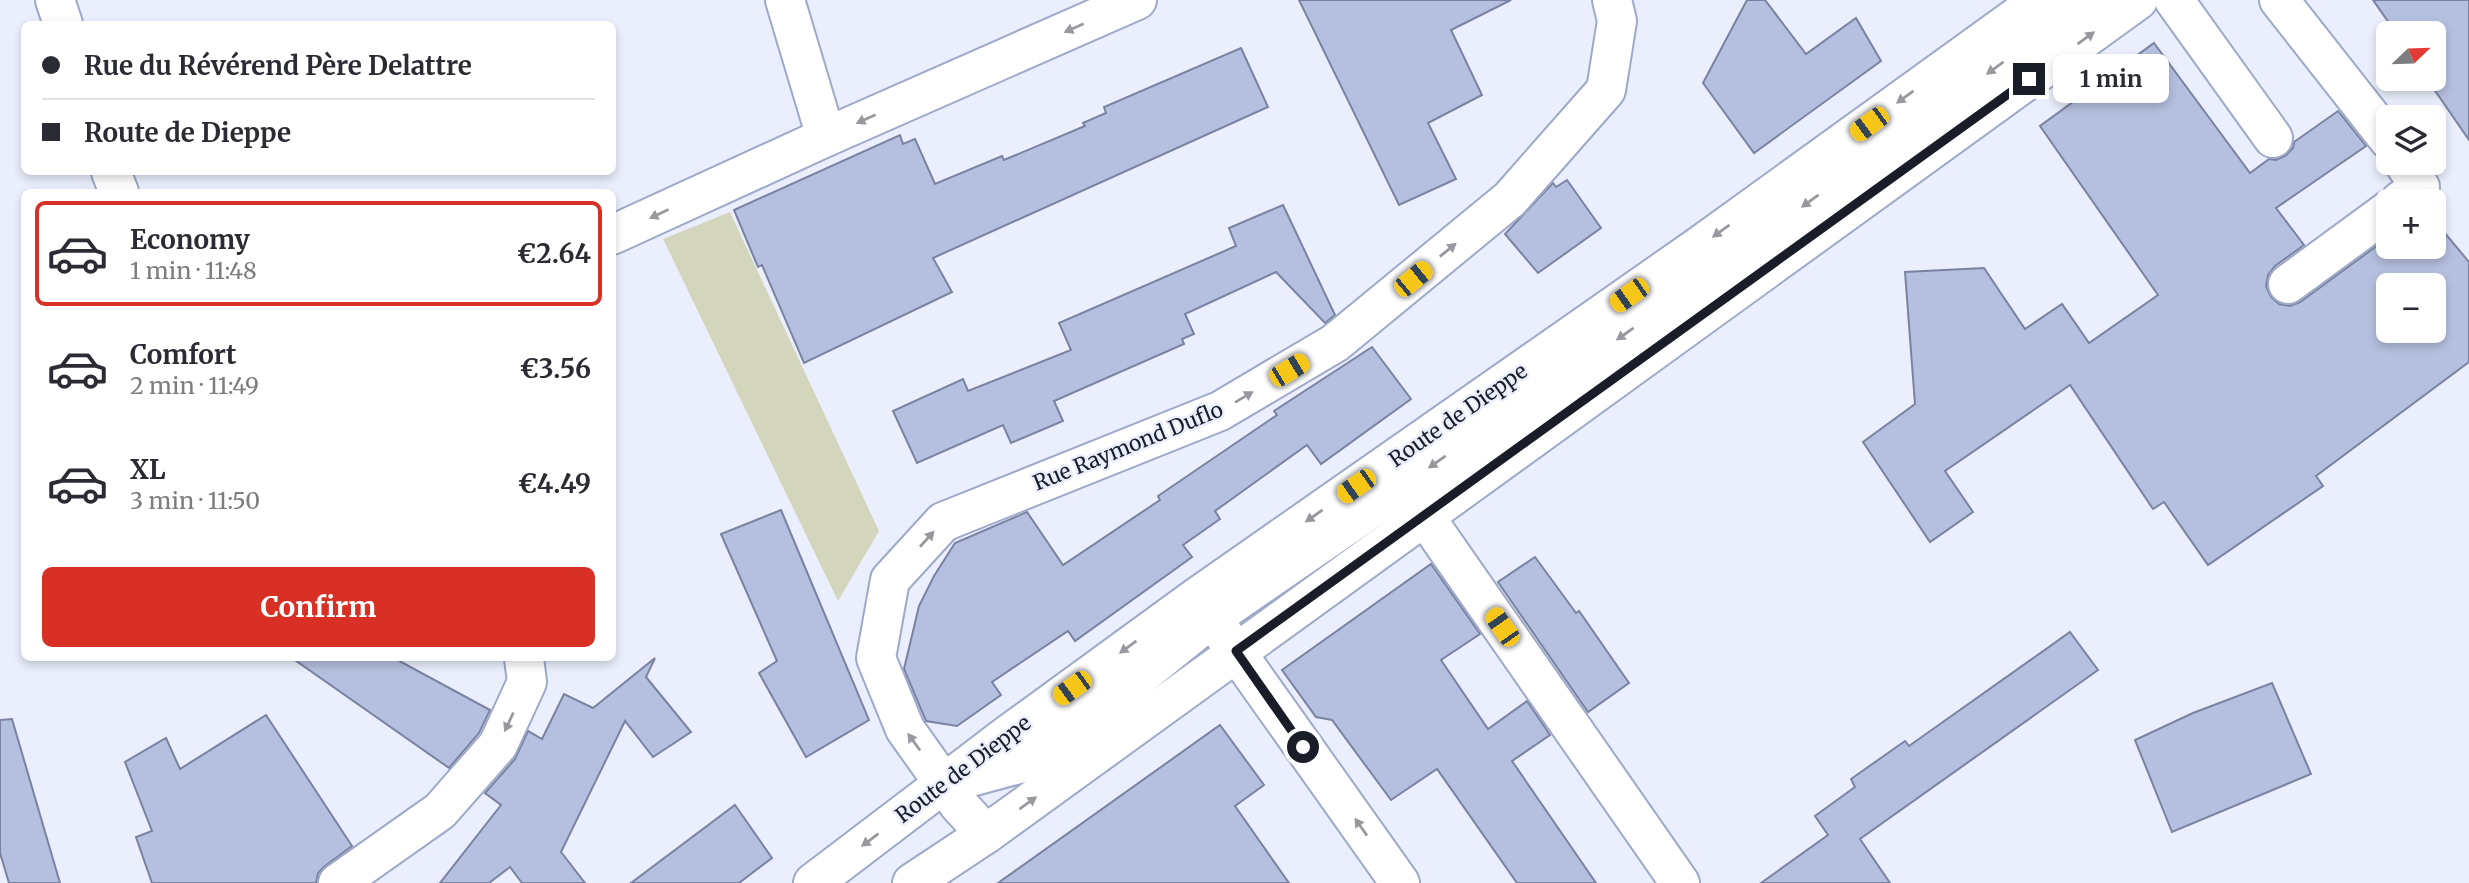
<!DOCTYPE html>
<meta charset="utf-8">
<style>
:root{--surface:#fff;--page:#f7f7f7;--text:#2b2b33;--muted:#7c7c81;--line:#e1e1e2;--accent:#d93025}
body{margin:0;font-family:Merriweather,serif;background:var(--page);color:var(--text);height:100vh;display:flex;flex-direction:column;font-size:26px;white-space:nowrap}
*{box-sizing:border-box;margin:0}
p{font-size:23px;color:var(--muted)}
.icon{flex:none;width:38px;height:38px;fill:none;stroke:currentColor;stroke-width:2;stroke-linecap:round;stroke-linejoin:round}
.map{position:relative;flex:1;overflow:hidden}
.drawer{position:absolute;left:21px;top:189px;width:595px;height:472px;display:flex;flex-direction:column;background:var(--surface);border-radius:10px;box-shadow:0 4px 10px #0003}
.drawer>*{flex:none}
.top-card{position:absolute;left:21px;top:21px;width:595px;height:154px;border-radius:10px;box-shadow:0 4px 10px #0003;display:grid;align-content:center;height:154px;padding:0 21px;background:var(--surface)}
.needle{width:46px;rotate:67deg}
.fabs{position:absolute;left:2376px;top:21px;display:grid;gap:14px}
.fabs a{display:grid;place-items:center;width:70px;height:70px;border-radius:10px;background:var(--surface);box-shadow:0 4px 10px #0003;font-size:35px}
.end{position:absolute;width:32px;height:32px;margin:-16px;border:9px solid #191d28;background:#fff;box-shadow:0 0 0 4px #fff}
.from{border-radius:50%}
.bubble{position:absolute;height:49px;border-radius:10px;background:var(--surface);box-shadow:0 4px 10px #0003;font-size:23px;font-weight:700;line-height:49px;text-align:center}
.car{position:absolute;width:21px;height:42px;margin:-21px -10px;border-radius:9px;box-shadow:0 0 5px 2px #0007;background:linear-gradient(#f5c518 24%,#345 0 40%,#f5c518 0 76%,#345 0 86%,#f5c518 0)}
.top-card b{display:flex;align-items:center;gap:24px;height:66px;font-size:26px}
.top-card b+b{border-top:2px solid var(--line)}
.top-card i{width:18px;height:18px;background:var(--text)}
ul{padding:12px 0 0;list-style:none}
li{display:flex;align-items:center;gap:21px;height:105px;margin:0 14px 10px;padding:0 7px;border:4px solid transparent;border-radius:10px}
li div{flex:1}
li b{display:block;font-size:26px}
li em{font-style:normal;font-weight:700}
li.on{border-color:var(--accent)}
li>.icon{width:63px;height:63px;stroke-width:1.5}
.action{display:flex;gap:14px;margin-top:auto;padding:14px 21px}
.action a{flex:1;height:80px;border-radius:10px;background:var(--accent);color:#fff;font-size:28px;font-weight:700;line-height:80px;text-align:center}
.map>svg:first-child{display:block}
.green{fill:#d3d6bd}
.building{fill:#b5c0e0;stroke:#7983a1;stroke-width:2;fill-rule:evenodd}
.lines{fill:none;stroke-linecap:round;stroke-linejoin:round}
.minor-casing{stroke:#9ea9c9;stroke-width:42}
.major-casing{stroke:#9ea9c9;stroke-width:42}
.minor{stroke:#fff;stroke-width:38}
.major{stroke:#fff;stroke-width:38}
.oneway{fill:#98999e}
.route{stroke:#191d28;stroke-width:9}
.labels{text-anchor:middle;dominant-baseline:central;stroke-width:5;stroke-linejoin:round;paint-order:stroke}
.street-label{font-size:21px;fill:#191d28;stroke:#ebeffd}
</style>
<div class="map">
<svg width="2469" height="883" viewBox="0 0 2469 883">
<rect width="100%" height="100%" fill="#ebeffd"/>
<path class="green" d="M730 212 879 531 838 601 663 239Z"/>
<g class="building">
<path d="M1299 0H1511L1451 30 1482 95 1428 123 1456 179 1399 205Z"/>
<path d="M1747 0H1765L1806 54 1856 18 1881 61 1754 153 1703 83Z"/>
<path d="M2373 0H2469V140L2427 79H2434V33H2396Z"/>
<path d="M2154 43 2250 173 2269 159 2276 160 2285 156 2293 148 2294 142 2338 111 2366 146 2276 208 2304 245 2275 266 2268 275 2266 286 2271 297 2279 304 2290 306 2300 302 2389 237V247H2434V220L2469 262V362L2316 476 2323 486 2208 565 2164 502 2153 509 2070 385 1945 471 1973 512 1930 542 1863 442 1915 404 1905 272 1984 268 2025 329 2062 304 2089 343 2158 295 2040 126ZM2389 285H2434V331H2389Z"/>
<path d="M1241 48 1268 107 933 258 952 292 804 363 762 265 758 267 734 210 900 135 903 144 915 139 935 184 1002 156 1004 160 1085 126 1083 123 1106 113 1104 107Z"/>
<path d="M1567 180 1601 228 1538 273 1505 234 1553 183 1556 187Z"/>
<path d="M1283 205 1335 315 1325 323 1276 272 1185 314 1194 334 1182 339 1184 344 1054 401 1063 421 1011 443 1003 425 917 463 893 411 963 379 968 391 1071 350 1059 323 1236 246 1229 228Z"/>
<path d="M1372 347 1411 399 1321 464 1307 445 1215 511 1220 519 1183 545 1192 557 1075 641 1068 631 992 682 1001 695 957 726 926 721 904 669 919 606 934 576 955 543 1027 512 1063 565 1160 500 1158 496 1277 415 1274 411Z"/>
<path d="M781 510 869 720 806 757 759 673 777 661 721 534Z"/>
<path d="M1535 557 1576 613 1579 611 1629 683 1588 712 1498 582Z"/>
<path d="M1431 564 1480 634 1441 660 1488 729 1527 701 1550 735 1512 761 1596 883H1517L1437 769 1391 800 1332 720 1316 717 1282 670Z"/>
<path d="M2070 632 2098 670 1860 839 1890 883H1761L1828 835 1815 816 1855 787 1851 779 1905 741 1909 746Z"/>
<path d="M292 658H394L490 710 479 733 449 768Z"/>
<path d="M655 658 646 677 691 732 653 757 625 721 561 852 585 883H522L510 867 489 883H440L501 805 485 793 515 759 528 731 542 739 564 694 593 708Z"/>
<path d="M2272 683 2311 774 2172 832 2135 740 2193 713Z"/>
<path d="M266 715 352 846 325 866 318 873 316 883H152L136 837 152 831 125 762 166 738 180 769Z"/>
<path d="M12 719 60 883H9L0 853V720Z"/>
<path d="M1220 725 1264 785 1235 806 1289 883H998Z"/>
<path d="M735 805 772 858 739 883H631Z"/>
</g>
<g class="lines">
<defs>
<g id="minor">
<path d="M55 0 63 24"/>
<path d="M785 0 826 137"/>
<path d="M2174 0 2273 138"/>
<path d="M2279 0 2389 140"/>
<path d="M111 172 119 192"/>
<path d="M2400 201 2420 187 2404 163"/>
<path d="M612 235 826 137 1137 0"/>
<path d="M2288 284 2389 210"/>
<path d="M1423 514 1680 883"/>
<path d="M1217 625 1400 883"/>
<path d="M945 784 1037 759 1212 618 1635 327 2090 0"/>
<path d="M986 834 959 805 905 729 876 658 890 580 943 522 1220 411 1335 343 1510 199 1606 90 1617 21 1612 0"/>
<path d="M338 883 440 811 498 745 527 682 524 658"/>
</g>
<g id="major">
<path d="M813 883 1009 734 1197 597 1698 247 2040 0"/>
<path d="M912 883 986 834C1368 553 1755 279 2138 0"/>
</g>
</defs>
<use href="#minor" class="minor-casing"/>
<use href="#major" class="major-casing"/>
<use href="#minor" class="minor"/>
<use href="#major" class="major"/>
</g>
<defs><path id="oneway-solid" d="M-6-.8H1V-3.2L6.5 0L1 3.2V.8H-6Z" transform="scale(1.75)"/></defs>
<g class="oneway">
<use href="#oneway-solid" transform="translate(1074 28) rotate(156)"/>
<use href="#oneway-solid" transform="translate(2086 38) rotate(-36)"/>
<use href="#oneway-solid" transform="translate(1995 68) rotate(144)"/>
<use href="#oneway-solid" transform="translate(1905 97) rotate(144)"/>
<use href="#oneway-solid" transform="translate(866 119) rotate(156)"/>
<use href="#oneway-solid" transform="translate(1810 201) rotate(144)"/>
<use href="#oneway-solid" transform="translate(659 214) rotate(155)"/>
<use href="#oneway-solid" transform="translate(1721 231) rotate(144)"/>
<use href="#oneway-solid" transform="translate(1448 250) rotate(-39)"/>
<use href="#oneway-solid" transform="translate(1625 334) rotate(145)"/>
<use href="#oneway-solid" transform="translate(1244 397) rotate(-31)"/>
<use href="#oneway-solid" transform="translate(1437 462) rotate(145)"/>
<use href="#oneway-solid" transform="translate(1314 516) rotate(145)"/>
<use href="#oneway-solid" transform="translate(927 539) rotate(-48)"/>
<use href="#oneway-solid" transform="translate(1128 647) rotate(144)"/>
<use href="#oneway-solid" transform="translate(509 722) rotate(115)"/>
<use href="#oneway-solid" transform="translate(914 742) rotate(-126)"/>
<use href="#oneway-solid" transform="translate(1028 803) rotate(-36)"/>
<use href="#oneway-solid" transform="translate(1361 827) rotate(-125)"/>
<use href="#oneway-solid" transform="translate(870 840) rotate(143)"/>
</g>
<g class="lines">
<path class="route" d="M1303 747 1236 651C1499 459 1765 271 2029 79"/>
</g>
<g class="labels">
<g class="street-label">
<text transform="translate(1458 415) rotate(-35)">Route de Dieppe</text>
<text transform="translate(1128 446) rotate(-22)">Rue Raymond Duflo</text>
<text transform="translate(963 769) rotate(-37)">Route de Dieppe</text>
</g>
</g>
</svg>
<div class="fabs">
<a><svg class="needle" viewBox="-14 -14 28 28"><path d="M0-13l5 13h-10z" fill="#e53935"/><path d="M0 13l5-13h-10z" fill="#7c7c81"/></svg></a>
<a><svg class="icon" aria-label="layers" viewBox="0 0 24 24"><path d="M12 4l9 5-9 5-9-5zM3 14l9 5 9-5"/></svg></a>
<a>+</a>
<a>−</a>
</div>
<i class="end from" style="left:1303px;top:747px"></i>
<i class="end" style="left:2029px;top:79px"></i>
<div class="bubble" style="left:2053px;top:54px;width:116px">1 min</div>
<i class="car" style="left:1869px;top:124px;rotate:234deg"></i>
<i class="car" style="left:1413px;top:279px;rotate:51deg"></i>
<i class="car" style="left:1629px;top:295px;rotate:235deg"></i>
<i class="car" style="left:1289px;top:370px;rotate:59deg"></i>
<i class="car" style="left:1356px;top:486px;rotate:235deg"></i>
<i class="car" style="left:1502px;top:627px;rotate:325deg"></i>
<i class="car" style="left:1072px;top:688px;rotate:234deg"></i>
<div class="top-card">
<b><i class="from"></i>Rue du Révérend Père Delattre</b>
<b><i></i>Route de Dieppe</b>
</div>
<section class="drawer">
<ul>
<li class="on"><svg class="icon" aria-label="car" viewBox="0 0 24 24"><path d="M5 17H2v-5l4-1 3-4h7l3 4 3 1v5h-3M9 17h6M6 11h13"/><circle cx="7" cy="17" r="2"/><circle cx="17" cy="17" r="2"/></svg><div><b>Economy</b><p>1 min · 11:48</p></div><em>€2.64</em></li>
<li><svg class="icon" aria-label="car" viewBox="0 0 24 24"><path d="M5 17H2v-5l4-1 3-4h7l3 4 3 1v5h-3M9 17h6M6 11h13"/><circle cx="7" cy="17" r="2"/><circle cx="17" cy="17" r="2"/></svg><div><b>Comfort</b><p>2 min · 11:49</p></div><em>€3.56</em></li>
<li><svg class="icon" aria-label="car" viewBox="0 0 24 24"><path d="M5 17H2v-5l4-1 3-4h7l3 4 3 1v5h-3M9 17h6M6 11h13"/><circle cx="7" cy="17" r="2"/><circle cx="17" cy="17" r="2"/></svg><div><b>XL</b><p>3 min · 11:50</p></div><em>€4.49</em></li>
</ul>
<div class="action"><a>Confirm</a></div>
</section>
</div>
